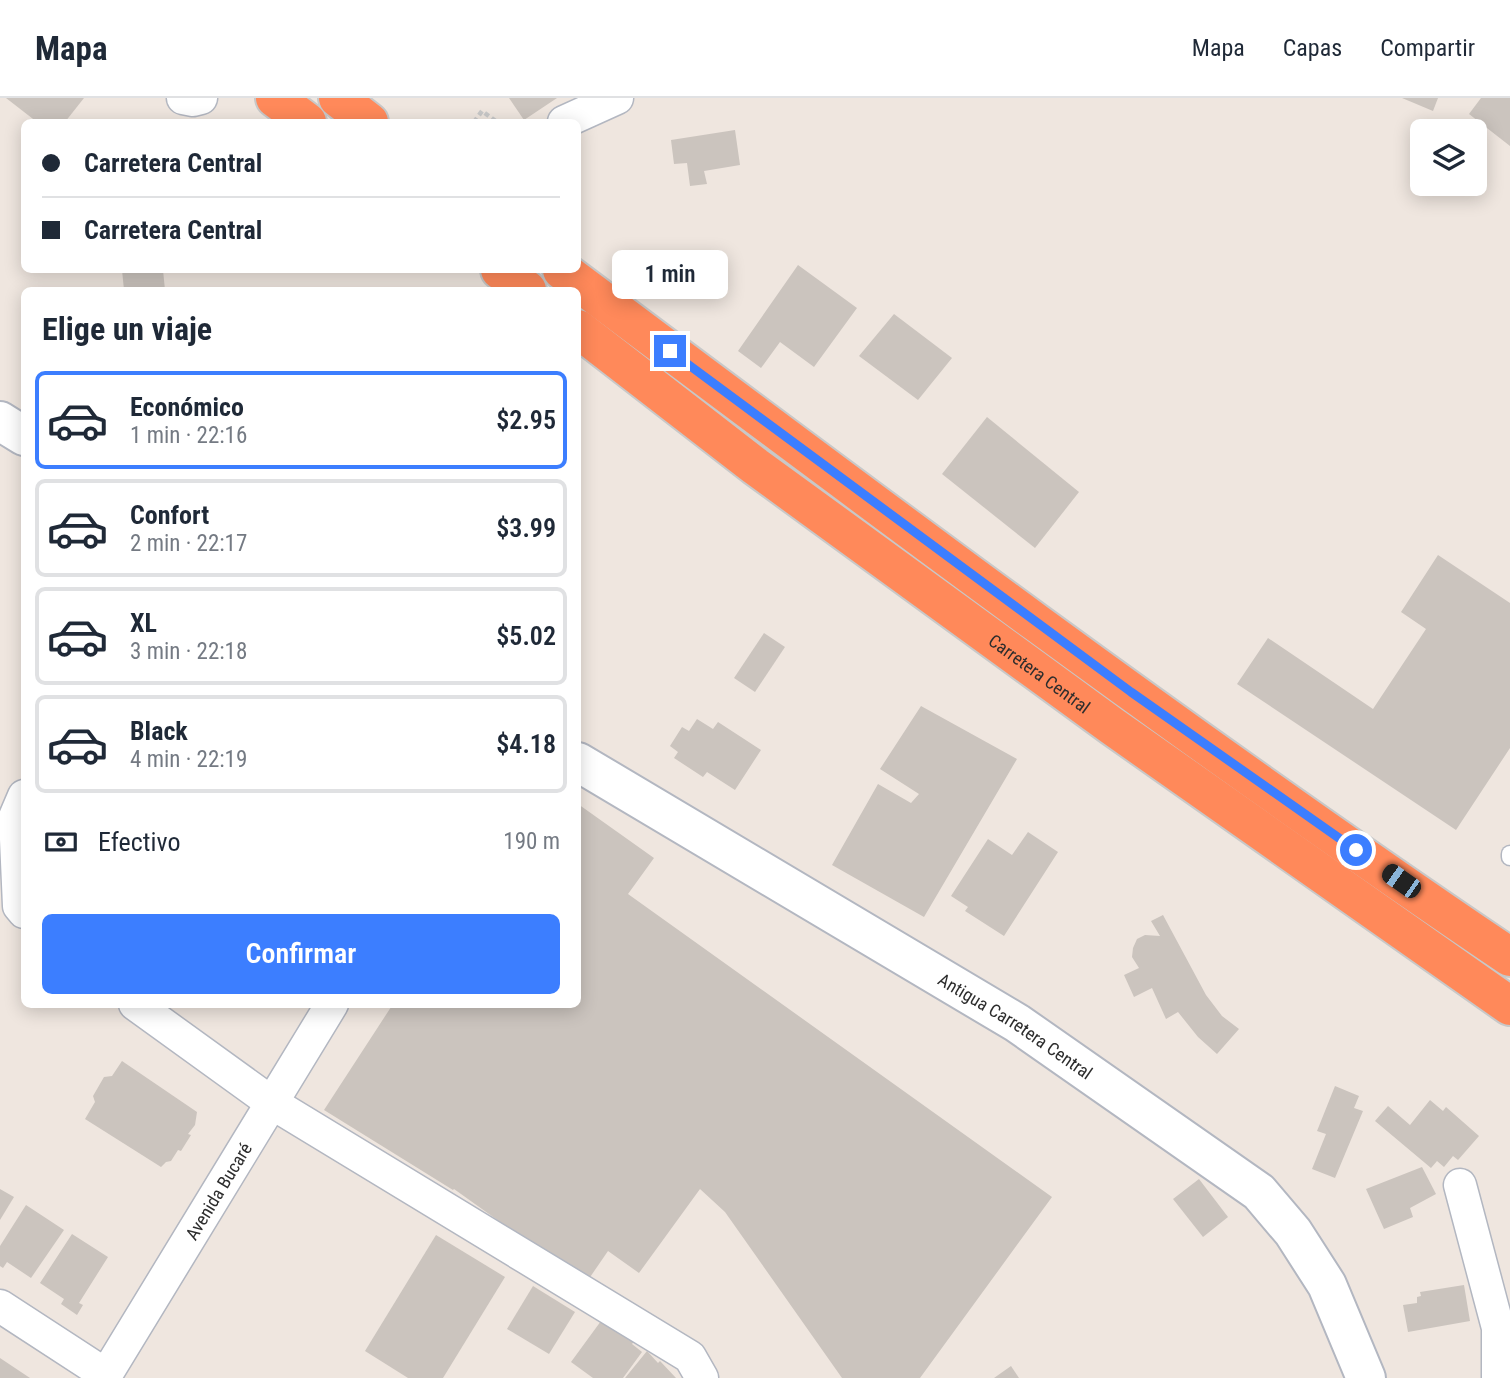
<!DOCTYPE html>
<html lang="es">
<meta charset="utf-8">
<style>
:root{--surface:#fff;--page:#f2f2f3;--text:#1f2937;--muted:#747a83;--line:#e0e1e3;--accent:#3c7eff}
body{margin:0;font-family:"Roboto Condensed",sans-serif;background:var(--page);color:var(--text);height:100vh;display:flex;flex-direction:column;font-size:26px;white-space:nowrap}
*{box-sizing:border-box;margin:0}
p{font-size:23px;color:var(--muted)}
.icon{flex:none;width:38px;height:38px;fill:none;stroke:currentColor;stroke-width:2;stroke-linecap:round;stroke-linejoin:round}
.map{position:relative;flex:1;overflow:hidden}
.details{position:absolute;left:21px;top:189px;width:560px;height:721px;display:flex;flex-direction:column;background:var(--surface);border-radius:10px;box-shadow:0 4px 18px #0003}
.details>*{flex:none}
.top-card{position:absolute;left:21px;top:21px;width:560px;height:154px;border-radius:10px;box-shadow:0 4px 18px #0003;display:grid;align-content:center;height:154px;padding:0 21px;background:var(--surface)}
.buttons{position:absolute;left:1410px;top:21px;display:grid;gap:14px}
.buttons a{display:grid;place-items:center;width:77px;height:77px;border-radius:10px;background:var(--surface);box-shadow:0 4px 18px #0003;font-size:35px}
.end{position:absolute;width:32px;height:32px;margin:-16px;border:9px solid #3c7eff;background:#fff;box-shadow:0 0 0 4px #fff}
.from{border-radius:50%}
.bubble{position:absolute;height:49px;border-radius:10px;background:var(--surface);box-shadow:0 4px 18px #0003;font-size:23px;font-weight:600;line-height:49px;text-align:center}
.car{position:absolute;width:21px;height:42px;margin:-21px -10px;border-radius:9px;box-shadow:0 0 5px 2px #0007;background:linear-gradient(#222 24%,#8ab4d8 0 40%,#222 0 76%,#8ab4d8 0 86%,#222 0)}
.top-card b{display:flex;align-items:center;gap:24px;height:66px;font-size:26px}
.top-card b+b{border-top:2px solid var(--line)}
.top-card i{width:18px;height:18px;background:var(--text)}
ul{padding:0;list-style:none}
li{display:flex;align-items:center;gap:21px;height:98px;margin:0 14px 10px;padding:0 7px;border:4px solid var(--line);border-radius:10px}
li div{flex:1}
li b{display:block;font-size:26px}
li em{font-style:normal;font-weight:600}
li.active{border-color:var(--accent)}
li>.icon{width:63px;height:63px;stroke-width:1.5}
h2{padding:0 21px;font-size:32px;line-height:84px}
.pay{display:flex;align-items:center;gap:18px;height:77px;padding:0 21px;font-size:26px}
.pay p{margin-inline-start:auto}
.action{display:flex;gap:14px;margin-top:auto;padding:14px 21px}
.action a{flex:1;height:80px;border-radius:10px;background:var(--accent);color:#fff;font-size:28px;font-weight:600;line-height:80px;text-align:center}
header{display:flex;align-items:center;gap:42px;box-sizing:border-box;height:98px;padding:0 35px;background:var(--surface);border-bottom:2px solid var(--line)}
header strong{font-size:33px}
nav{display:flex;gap:38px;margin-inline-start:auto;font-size:24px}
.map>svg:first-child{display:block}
.building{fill:#cbc4be}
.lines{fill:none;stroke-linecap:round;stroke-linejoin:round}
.lane-casing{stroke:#b3b7c1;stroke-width:19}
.street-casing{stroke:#b3b7c1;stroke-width:35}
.secondary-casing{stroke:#b3b7c1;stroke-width:42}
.highway-casing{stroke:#c8c8c8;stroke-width:42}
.path{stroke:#c8c8c8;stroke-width:4.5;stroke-dasharray:5 3.5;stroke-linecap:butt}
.lane{stroke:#fff;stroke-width:16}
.street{stroke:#fff;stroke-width:32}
.secondary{stroke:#fff;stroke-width:38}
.highway{stroke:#ff895a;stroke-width:38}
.route{stroke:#3c7eff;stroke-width:9}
.labels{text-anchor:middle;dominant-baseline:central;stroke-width:5;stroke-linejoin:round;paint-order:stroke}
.street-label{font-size:18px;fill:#2d2d2d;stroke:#fff}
</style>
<header>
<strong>Mapa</strong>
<nav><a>Mapa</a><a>Capas</a><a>Compartir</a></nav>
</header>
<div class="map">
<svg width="1510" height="1280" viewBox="0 0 1510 1280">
<rect width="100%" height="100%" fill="#efe6df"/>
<g class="building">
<path d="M6 0H84L65 24H37Z"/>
<path d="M509 0H557L524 22Z"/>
<path d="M1402 0H1438L1433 13Z"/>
<path d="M1481 0H1510V48L1469 16Z"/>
<path d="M735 32 740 67 704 73 707 86 690 88 687 65 674 66 671 42Z"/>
<path d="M798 167 857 210 814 269 780 244 761 270 738 253Z"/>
<path d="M122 172H163L165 192H124Z"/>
<path d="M894 216 952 260 918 302 859 258Z"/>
<path d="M987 319 1079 394 1035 450 942 376Z"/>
<path d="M1438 457 1510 505V650L1456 732 1237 586 1268 540 1373 611 1426 531 1401 514Z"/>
<path d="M764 535 785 549 755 594 734 580Z"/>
<path d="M921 608 1017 661 924 819 832 767 878 686 911 705 919 696 880 671Z"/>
<path d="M697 621 713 631 718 624 761 652 735 692 707 674 703 679 674 660 678 654 670 648 682 629 689 633Z"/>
<path d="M578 706 654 760 628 796 1052 1099 920 1280H842L725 1114 700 1091 639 1175 608 1153 586 1185 454 1091 453 1092 324 1012 393 906H578Z"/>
<path d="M1028 734 1058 754 1004 838 965 813 968 809 951 798 988 741 1012 757Z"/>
<path d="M1163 817 1206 897 1222 918 1239 931 1217 956 1198 939 1178 914 1166 921 1152 890 1134 899 1124 877 1139 870 1132 859 1133 850 1137 841 1145 837 1160 838 1151 823Z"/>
<path d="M122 963 197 1014 195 1027 188 1036 191 1037 181 1053 178 1052 171 1063 166 1064 161 1069 85 1021 95 1004 93 998 104 979 112 978Z"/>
<path d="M1335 988 1359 998 1354 1010 1363 1013 1335 1080 1312 1071 1326 1036 1317 1033Z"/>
<path d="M1430 1002 1443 1013 1446 1009 1479 1038 1458 1062 1453 1058 1444 1069 1437 1063 1431 1070 1375 1023 1388 1008 1410 1027Z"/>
<path d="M1422 1069 1436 1096 1410 1110 1413 1119 1384 1131 1366 1091Z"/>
<path d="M1199 1081 1228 1119 1203 1139 1173 1101Z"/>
<path d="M0 1091 14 1099 0 1122Z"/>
<path d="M26 1107 64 1132 31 1180 7 1164 3 1170 0 1168V1148Z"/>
<path d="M72 1136 108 1159 79 1205 83 1207 77 1217 61 1206 64 1201 40 1185Z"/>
<path d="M436 1137 505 1179 443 1280H408L365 1253Z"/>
<path d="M1464 1187 1470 1223 1408 1234 1403 1207 1417 1205V1199L1421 1198 1420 1194Z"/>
<path d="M533 1188 575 1214 549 1256 507 1231Z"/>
<path d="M601 1223 635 1242 632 1246 642 1254 623 1280H593L571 1264Z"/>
<path d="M647 1253 658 1265 660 1263 676 1280H625Z"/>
<path d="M0 1260 30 1280H0Z"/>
<path d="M1011 1268 1019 1280H994Z"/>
</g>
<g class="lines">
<defs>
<path id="lane" d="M1510 756V759"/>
<g id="street">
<path d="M183 0 193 2 201 0"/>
<path d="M564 24 617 0"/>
<path d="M24 698 15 719 19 808 24 814"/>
<path d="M135 906 272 1005 690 1259 702 1280"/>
<path d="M1460 1087 1498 1230V1280"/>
<path d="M0 1208 106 1277"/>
<path id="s1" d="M104 1280 332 906"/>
</g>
<g id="secondary">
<path d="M0 323 24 338"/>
<path id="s2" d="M578 664 1017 925 1259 1094 1293 1134 1327 1187 1366 1280"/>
</g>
<g id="highway">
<path d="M275 0 307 24"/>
<path d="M338 0 369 24"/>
<path d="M500 172 527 192"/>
<path d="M562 172C874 406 1187 641 1510 859"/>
<path id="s3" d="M578 231 755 368 1112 628 1510 908"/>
</g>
</defs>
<use href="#lane" class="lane-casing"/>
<use href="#street" class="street-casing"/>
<use href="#secondary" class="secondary-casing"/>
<use href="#highway" class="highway-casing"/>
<path class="path" d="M474 24 482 13 497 24"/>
<use href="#lane" class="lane"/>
<use href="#street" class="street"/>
<use href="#secondary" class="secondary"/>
<use href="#highway" class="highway"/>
</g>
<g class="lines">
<path class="route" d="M670 253 1131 594 1356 752"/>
</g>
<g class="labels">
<g class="street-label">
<text stroke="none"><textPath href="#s3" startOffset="576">Carretera Central</textPath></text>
<text stroke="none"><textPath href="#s2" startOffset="511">Antigua Carretera Central</textPath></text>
<text stroke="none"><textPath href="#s1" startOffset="219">Avenida Bucaré</textPath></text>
</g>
</g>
</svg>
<div class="buttons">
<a><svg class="icon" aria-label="layers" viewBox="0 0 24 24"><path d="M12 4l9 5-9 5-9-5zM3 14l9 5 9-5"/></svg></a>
</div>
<i class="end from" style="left:1356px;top:752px"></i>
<i class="end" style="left:670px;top:253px"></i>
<div class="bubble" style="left:612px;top:152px;width:116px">1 min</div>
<i class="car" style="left:1401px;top:783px;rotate:305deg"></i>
<div class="top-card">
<b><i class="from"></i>Carretera Central</b>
<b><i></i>Carretera Central</b>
</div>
<section class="details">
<h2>Elige un viaje</h2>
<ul>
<li class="active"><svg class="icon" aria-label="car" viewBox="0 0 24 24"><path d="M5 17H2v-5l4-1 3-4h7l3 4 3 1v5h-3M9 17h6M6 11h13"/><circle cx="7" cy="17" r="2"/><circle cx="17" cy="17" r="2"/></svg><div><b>Económico</b><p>1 min · 22:16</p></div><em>$2.95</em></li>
<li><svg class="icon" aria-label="car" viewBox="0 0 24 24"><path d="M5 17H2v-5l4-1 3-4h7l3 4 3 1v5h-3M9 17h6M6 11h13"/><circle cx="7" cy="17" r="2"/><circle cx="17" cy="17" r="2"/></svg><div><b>Confort</b><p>2 min · 22:17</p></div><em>$3.99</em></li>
<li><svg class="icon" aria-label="car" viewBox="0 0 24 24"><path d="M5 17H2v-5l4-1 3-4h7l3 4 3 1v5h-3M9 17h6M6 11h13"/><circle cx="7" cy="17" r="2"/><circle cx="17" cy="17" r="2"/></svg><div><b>XL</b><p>3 min · 22:18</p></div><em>$5.02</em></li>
<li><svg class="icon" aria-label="car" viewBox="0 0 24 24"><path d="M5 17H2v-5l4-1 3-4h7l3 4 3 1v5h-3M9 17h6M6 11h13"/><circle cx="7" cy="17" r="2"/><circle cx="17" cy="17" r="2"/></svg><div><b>Black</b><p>4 min · 22:19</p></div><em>$4.18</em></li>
</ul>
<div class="pay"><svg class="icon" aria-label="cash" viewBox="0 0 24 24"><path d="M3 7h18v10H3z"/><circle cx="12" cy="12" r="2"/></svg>Efectivo<p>190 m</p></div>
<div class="action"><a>Confirmar</a></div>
</section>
</div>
